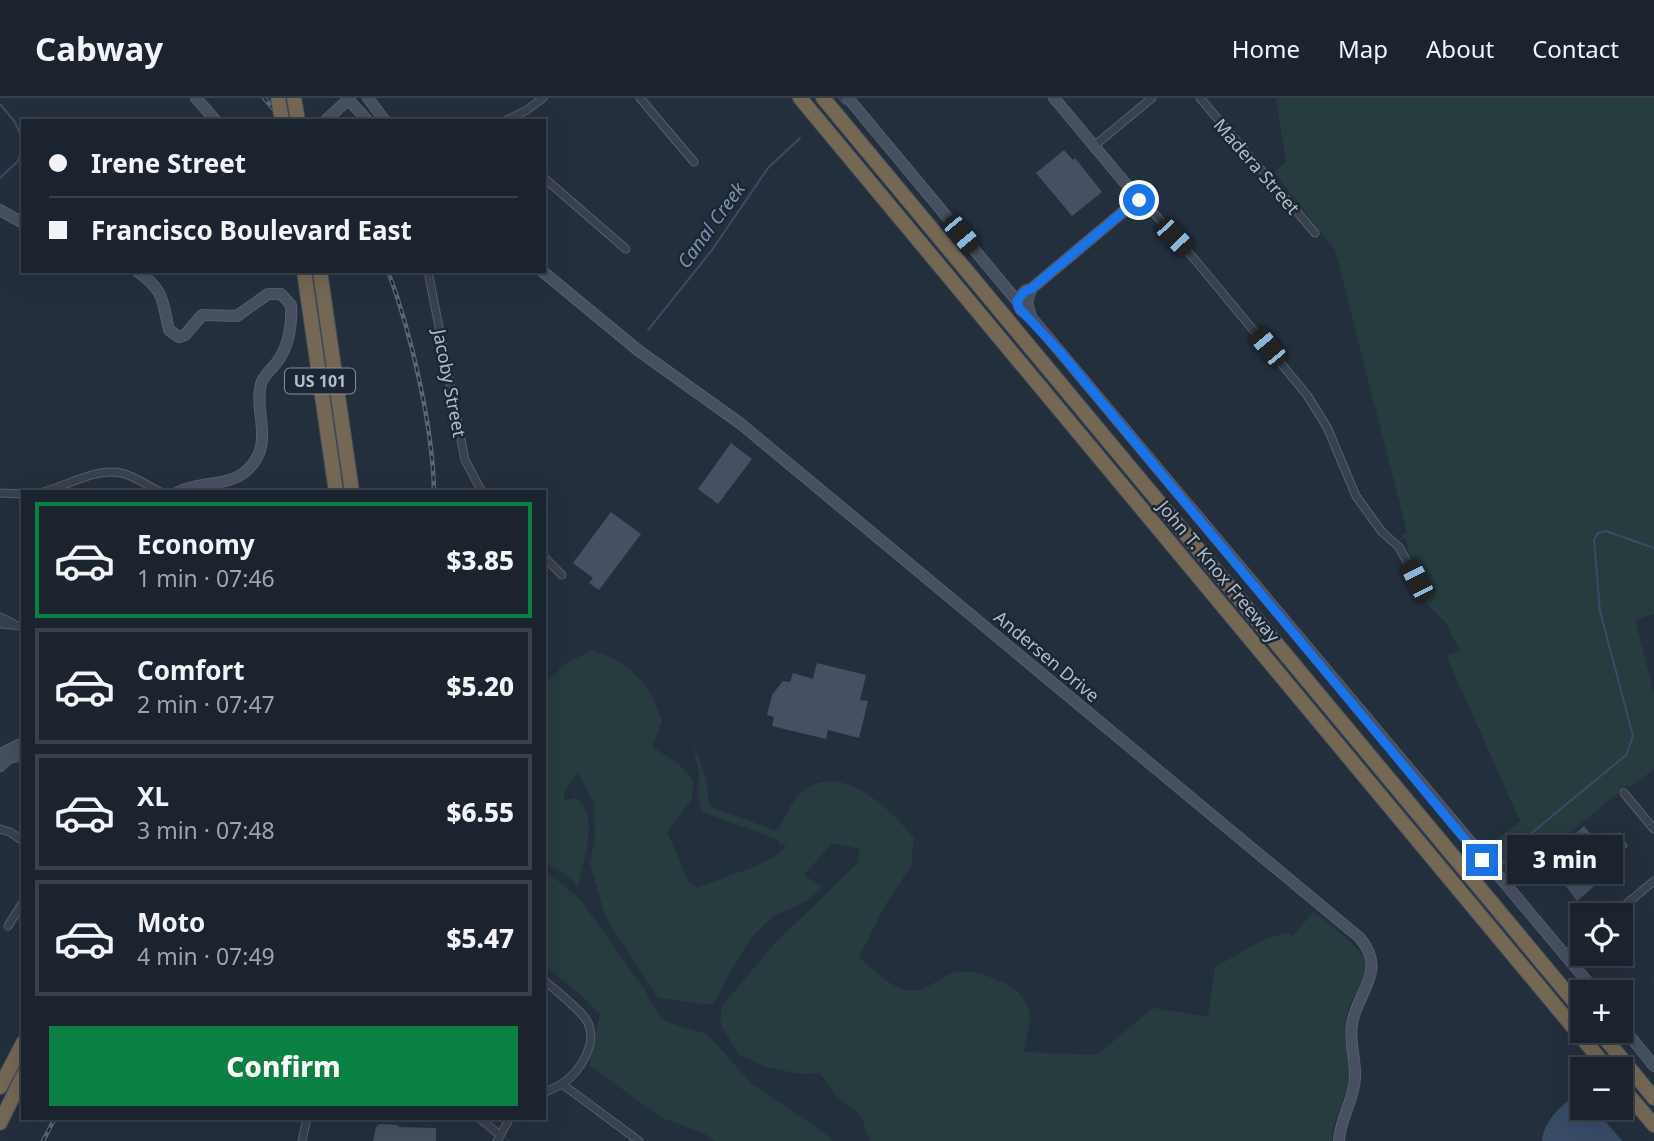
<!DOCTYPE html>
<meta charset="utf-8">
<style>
:root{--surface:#1b232e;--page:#242b36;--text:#f1f3f6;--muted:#a0a4aa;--line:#39404a;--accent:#0b8043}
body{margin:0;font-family:"Noto Sans",sans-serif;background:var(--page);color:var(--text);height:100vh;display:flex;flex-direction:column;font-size:26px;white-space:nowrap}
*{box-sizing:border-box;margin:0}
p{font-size:23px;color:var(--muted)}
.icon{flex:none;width:38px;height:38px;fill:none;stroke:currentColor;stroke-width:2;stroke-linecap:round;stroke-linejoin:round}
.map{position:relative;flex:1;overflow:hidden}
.sheet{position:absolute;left:21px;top:392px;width:525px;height:630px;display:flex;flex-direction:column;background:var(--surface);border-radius:0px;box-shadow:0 7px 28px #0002,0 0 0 2px var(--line)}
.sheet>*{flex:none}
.guide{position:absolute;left:21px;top:21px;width:525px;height:154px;border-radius:0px;box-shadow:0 7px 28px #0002,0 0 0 2px var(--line);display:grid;align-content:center;height:154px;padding:0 28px;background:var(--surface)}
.fabs{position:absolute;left:1570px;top:805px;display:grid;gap:14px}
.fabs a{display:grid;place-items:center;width:63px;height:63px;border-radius:0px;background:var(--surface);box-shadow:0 7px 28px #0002,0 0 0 2px var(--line);font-size:35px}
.end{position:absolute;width:32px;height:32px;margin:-16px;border:9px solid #1a73e8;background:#fff;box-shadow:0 0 0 4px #fff}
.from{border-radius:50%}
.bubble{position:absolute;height:49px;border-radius:0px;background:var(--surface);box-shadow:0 7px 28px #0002,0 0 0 2px var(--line);font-size:23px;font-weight:800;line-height:49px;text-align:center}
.car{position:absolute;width:21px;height:42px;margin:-21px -10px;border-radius:9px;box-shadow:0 0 5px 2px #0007;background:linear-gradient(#222 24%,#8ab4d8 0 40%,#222 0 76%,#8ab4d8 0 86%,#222 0)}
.guide b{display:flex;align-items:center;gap:24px;height:66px;font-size:26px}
.guide b+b{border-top:2px solid var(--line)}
.guide i{width:18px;height:18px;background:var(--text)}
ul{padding:12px 0 0;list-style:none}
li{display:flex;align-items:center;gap:21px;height:116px;margin:0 14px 10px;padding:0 14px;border:4px solid var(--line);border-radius:0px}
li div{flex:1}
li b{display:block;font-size:26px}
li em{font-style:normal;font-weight:800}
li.on{border-color:var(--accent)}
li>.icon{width:63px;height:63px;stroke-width:1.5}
.cta{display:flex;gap:14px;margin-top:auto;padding:14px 28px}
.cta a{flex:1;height:80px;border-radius:0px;background:var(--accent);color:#fff;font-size:28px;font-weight:800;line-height:80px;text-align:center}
header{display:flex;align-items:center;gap:42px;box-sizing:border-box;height:98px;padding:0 35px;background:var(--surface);border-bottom:2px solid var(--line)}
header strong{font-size:33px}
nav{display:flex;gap:38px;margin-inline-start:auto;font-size:24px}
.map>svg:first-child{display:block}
.green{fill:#263c3f}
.water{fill:#394c67}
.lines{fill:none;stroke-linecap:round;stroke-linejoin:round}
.stream{stroke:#394c67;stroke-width:2}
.building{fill:#455162}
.street-casing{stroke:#565f6c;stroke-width:9}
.secondary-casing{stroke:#565f6c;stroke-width:12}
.highway-casing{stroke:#434c59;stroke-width:16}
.street{stroke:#38414e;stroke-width:7}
.secondary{stroke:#465061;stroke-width:10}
.highway{stroke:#746855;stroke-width:14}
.rail-casing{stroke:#5a6575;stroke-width:4.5}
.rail{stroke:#1d2633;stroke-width:2;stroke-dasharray:5;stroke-linecap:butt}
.highway-bridge-casing{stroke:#434c59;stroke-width:16;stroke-linecap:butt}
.highway-bridge{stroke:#746855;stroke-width:14}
.route{stroke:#1a73e8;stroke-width:9}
.labels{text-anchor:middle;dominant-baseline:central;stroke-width:5;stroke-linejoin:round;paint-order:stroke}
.shield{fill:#1d2633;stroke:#878f9c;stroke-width:2}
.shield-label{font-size:16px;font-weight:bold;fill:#b4bcc9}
.street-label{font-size:18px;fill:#b4bcc9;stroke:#1d2633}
.water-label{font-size:19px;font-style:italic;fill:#7c92b1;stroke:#1d2633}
</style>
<header>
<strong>Cabway</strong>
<nav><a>Home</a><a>Map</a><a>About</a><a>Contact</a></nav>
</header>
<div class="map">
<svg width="1654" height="1043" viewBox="0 0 1654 1043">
<rect width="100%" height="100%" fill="#242f3e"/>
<g class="green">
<path d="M1276 0H1654V516L1635 522 1654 595V671L1631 689 1628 687 1522 774 1512 763 1502 772 1484 752 1520 723 1446 557 1460 553 1446 525 1425 504 1415 464 1408 455 1407 442 1401 438 1407 434 1335 152 1274 74 1286 64Z"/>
<path d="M593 552C634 569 647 581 662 623L652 649 679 666 693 682 692 701 667 734 689 784 698 790C718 780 778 765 786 747L779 746V742L702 714 698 697 699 672 692 644C702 666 708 684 709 708L777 733C783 724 787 713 793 704 831 653 888 708 914 740L911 768 886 806 859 859C874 872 896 897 919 892 932 889 943 876 958 874 981 872 1023 887 1029 912 1032 924 1025 942 1024 954L1097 957 1153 910 1208 919 1215 869 1261 843 1285 835 1293 838 1313 814C1327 825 1359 846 1364 862 1370 879 1353 896 1348 912 1339 939 1352 958 1349 981 1346 1003 1332 1020 1332 1043H870L861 1018 835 997 820 975 801 976 766 969 739 957 720 925 722 908 776 844 857 766 860 751 832 745 804 777 822 789 807 803 773 818 750 841 712 907 658 900 606 820 590 766 595 739 594 705 578 675 564 694V702L576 700C601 720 582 762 578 788L563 775 544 765V585L568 564Z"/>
<path d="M544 774 556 781 581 802 646 894 660 919 672 926 707 936 752 986 826 1036 833 1043H714L706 1036 662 1020 589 967 600 917 580 896 544 868Z"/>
</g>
<path class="water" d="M1582 996V1010H1594L1622 1043H1542C1543 1024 1565 1001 1582 996Z"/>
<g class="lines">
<g class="stream">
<path d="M839 0 844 6"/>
<path d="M0 6 15 24 23 44"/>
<path d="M0 80 18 63 23 47"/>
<path d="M648 232 712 152 768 70 800 40"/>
<path d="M1503 765 1528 738 1626 657 1633 638 1600 513 1594 442 1598 435 1606 433 1654 450"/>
</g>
</g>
<g class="building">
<path d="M1064 52 1073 62 1075 60 1102 94 1072 118 1036 75Z"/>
<path d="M731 345 752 361 718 406 698 391Z"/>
<path d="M611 414 641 436 599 492 589 485 593 480 573 465Z"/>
<path d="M817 565 866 577 860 602 868 603 859 640 828 632 826 641 772 628 774 619 767 617 772 597 783 583 790 584 793 575 813 581Z"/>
<path d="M1584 728 1593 739 1597 736 1616 758 1607 765 1613 772 1577 803 1546 762Z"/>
<path d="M1620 734 1628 748 1618 759 1610 738Z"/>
<path d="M380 1026 398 1027 399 1029 436 1030V1043H373L376 1029Z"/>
</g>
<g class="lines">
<defs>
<g id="street">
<path d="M640 0 694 64"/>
<path d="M1200 0 1315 135"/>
<path d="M505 23 527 12 543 0"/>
<path d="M1094 48 1152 0"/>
<path d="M544 80 626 151"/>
<path d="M1134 101 1146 106 1196 163 1307 297 1327 329 1356 398 1382 434 1399 449 1417 482"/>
<path d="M428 173 465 362 482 394"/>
<path d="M43 394C70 387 97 368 125 376 137 380 149 388 160 394"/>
<path d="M0 395 23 396"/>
<path d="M544 459 562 477"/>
<path d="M0 519 13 525"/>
<path d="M0 526 23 528"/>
<path d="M1624 695 1654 731"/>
<path d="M0 731 10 734 23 743"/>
<path d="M1613 817 1654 783"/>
<path d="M8 828 23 804"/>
<path d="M1565 857 1582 843"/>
<path d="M544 882C557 894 574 906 585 920 601 942 580 974 562 986"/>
<path d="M544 995 562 986 639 1043"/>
<path d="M479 1020 500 1037"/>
<path d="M302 1043 307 1020"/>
<path d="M497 1043 510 1020"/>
</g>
<g id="secondary">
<path d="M196 0 216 23"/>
<path d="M347 0 368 23"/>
<path d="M368 0 385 23"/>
<path d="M848 0 1017 203 1021 212 1031 219 1596 894"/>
<path d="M325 23 350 0"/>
<path d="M0 112 23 125"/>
<path d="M137 173C165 193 162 202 169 232L179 239 185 237 202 217 237 218 268 196H281L291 207C292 227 289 248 277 264 272 271 263 278 261 286 253 315 277 347 245 374 228 388 198 384 178 394"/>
<path d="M542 173 639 253 741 326 1360 840C1388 874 1357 893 1352 926 1349 945 1356 962 1355 980 1354 1002 1340 1020 1339 1043"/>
<path d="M1017 203 1025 193 1031 191 1130 108 1134 101 1130 91 1054 0"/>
<path d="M1031 219 1027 204 1031 191"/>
<path d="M0 656 23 645"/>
<path d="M0 668 9 660 23 657"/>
<path d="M1620 926 1654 968"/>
</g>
<g id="highway">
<path d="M294 0 298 23"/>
<path d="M800 0 1608 971"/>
<path d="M823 0 1582 913"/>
<path d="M304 173 336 394"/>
<path d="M320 173 352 394"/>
<path d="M1599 933 1654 1000"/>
<path d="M1620 987 1654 1027"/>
<path d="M0 989 23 945"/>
<path d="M0 1025 23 978"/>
</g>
</defs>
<use href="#street" class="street-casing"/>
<use href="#secondary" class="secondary-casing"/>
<use href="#highway" class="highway-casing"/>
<use href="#street" class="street"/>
<use href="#secondary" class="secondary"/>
<use href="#highway" class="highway"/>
<defs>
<g id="rail">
<path d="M264 0 284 23"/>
<path d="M388 173C411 234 433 329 434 394"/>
<path d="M43 1043 55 1020"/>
</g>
</defs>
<use href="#rail" class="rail-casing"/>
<use href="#rail" class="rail"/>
<defs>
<path id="highway-bridge" d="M278 0 282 23"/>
</defs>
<use href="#highway-bridge" class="highway-bridge-casing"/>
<use href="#highway-bridge" class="highway-bridge"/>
</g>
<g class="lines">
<path class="route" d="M1139 102 1134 101 1130 108 1031 191 1025 193 1017 203 1019 210 1060 254 1482 762"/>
</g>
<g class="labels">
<rect class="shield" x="285" y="270.5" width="70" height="25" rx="5"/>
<g class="shield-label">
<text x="320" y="283">US 101</text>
</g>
<g class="street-label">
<text transform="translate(1257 68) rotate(49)">Madera Street</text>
<text transform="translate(450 285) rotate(79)">Jacoby Street</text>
<text transform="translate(1219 473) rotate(50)">John T. Knox Freeway</text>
<text transform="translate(1047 558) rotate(40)">Andersen Drive</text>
</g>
<g class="water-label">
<text transform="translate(711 127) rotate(-54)">Canal Creek</text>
</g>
</g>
</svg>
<div class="fabs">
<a><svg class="icon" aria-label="locate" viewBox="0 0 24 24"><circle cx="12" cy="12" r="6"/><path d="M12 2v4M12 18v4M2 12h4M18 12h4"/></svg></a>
<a>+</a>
<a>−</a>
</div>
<i class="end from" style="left:1139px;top:102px"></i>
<i class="end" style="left:1482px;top:762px"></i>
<div class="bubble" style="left:1507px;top:737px;width:116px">3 min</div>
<i class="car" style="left:961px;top:136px;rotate:140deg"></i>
<i class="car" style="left:1174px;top:139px;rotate:136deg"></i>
<i class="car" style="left:1268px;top:249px;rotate:320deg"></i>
<i class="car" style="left:1417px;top:482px;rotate:333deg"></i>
<div class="guide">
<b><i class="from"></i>Irene Street</b>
<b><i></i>Francisco Boulevard East</b>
</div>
<section class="sheet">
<ul>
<li class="on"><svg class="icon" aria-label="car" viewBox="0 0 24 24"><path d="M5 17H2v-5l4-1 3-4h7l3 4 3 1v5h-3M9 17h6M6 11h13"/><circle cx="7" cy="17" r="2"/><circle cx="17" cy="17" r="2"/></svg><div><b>Economy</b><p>1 min · 07:46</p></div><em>$3.85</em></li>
<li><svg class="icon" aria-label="car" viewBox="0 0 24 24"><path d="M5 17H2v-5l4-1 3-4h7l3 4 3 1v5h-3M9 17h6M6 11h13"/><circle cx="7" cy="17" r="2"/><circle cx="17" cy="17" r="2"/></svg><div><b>Comfort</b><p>2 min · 07:47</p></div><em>$5.20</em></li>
<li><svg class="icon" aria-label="car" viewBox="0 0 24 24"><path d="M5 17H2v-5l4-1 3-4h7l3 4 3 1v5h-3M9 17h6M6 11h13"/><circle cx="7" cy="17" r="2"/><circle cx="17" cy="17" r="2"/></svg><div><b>XL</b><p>3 min · 07:48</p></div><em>$6.55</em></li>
<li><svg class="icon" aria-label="car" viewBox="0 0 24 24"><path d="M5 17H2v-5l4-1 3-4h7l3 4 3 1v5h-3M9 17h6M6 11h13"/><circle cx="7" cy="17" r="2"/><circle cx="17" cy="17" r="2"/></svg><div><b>Moto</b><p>4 min · 07:49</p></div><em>$5.47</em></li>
</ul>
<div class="cta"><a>Confirm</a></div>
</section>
</div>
